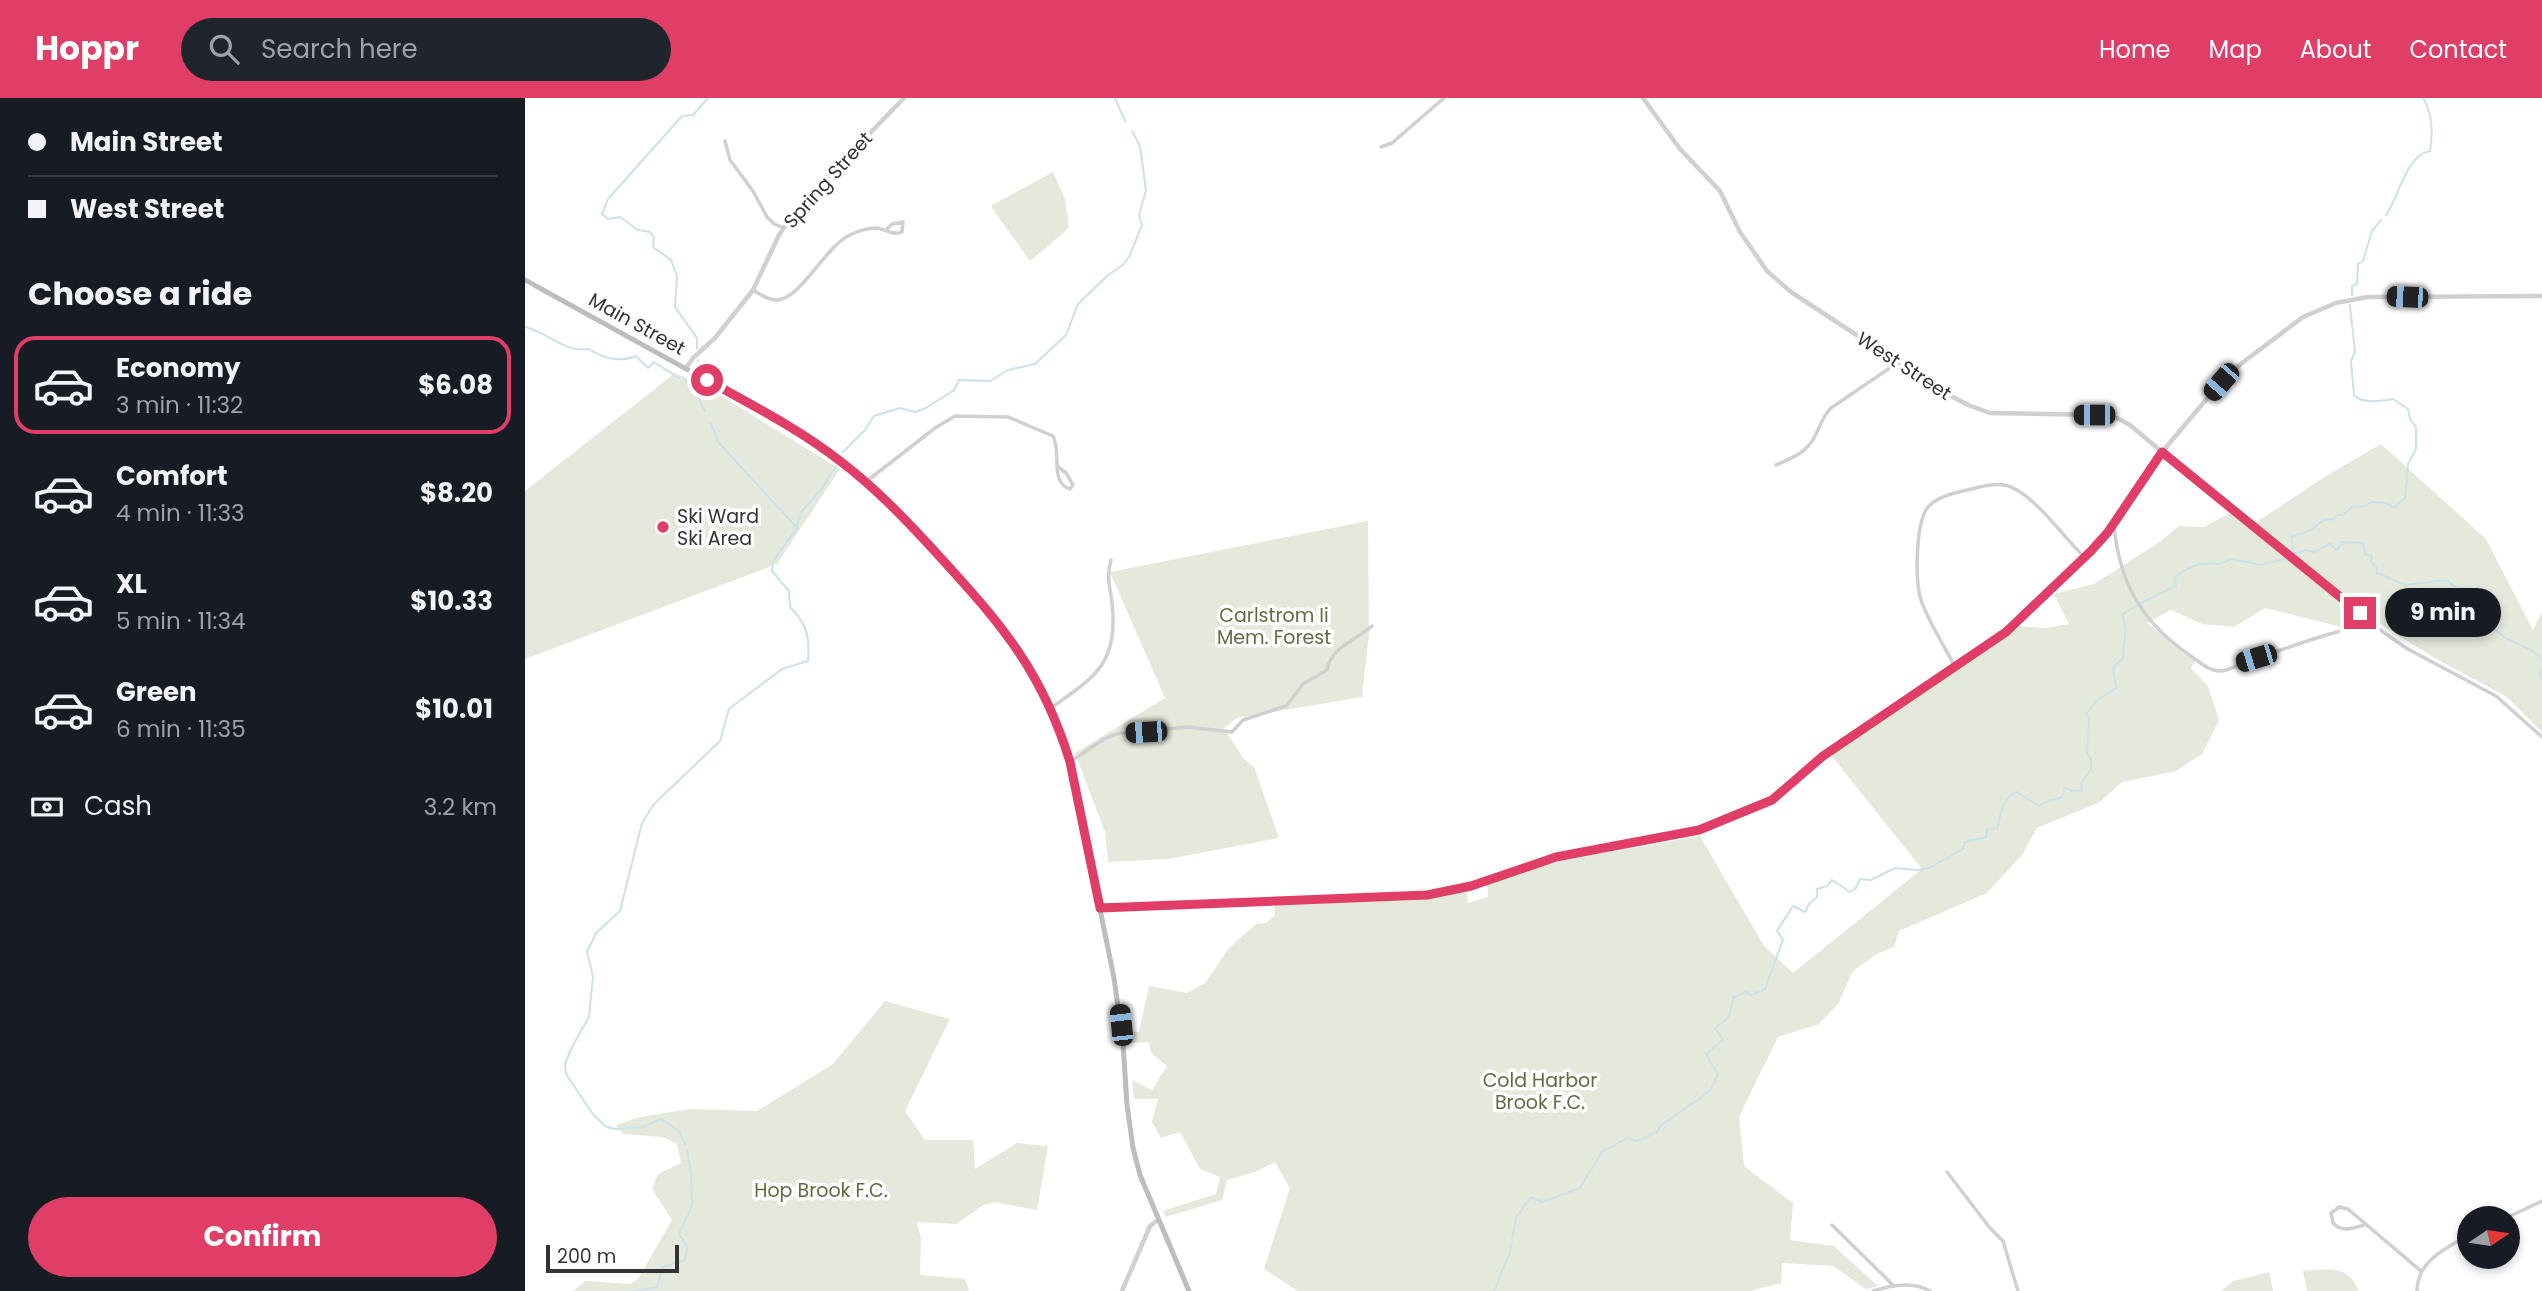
<!DOCTYPE html>
<meta charset="utf-8">
<style>
:root{--surface:#171b24;--page:#20242c;--text:#f1f3f6;--muted:#9ea1a6;--line:#363941;--accent:#e03e66}
body{margin:0;font-family:Poppins,sans-serif;background:var(--page);color:var(--text);height:100vh;display:flex;flex-direction:column;font-size:26px;white-space:nowrap}
*{box-sizing:border-box;margin:0}
p{font-size:23px;color:var(--muted)}
.icon{flex:none;width:38px;height:38px;fill:none;stroke:currentColor;stroke-width:2;stroke-linecap:round;stroke-linejoin:round}
.map{position:relative;flex:1;overflow:hidden}
.side{display:flex;flex-direction:column;background:var(--surface);width:525px}
.side>*{flex:none}
.banner{display:grid;align-content:center;height:154px;padding:0 28px;background:var(--surface)}
.needle{width:46px;rotate:77deg}
.fabs{position:absolute;left:1932px;top:1108px;display:grid;gap:14px}
.fabs a{display:grid;place-items:center;width:63px;height:63px;border-radius:50%;background:var(--surface);box-shadow:0 4px 10px #0003;font-size:35px}
.scale{position:absolute;left:21px;bottom:18px;width:133px;box-sizing:border-box;padding-left:7px;border:4px solid #333;border-top:0;font-size:19px;line-height:24px;white-space:nowrap;color:#333;-webkit-text-stroke:5px #fff;paint-order:stroke}
.end{position:absolute;width:32px;height:32px;margin:-16px;border:9px solid #e03e66;background:#fff;box-shadow:0 0 0 4px #fff}
.from{border-radius:50%}
.bubble{position:absolute;height:49px;border-radius:24px;background:var(--surface);box-shadow:0 4px 10px #0003;font-size:23px;font-weight:700;line-height:49px;text-align:center}
.car{position:absolute;width:21px;height:42px;margin:-21px -10px;border-radius:9px;box-shadow:0 0 5px 2px #0007;background:linear-gradient(#222 24%,#8ab4d8 0 40%,#222 0 76%,#8ab4d8 0 86%,#222 0)}
.banner b{display:flex;align-items:center;gap:24px;height:66px;font-size:26px}
.banner b+b{border-top:2px solid var(--line)}
.banner i{width:18px;height:18px;background:var(--text)}
ul{padding:0;list-style:none}
li{display:flex;align-items:center;gap:21px;height:98px;margin:0 14px 10px;padding:0 14px;border:4px solid transparent;border-radius:21px}
li div{flex:1}
li b{display:block;font-size:26px}
li em{font-style:normal;font-weight:700}
li.selected{border-color:var(--accent)}
li>.icon{width:63px;height:63px;stroke-width:1.5}
h2{padding:0 28px;font-size:32px;line-height:84px}
.pay{display:flex;align-items:center;gap:18px;height:77px;padding:0 28px;font-size:26px}
.pay p{margin-inline-start:auto}
.cta{display:flex;gap:14px;margin-top:auto;padding:14px 28px}
.cta a{flex:1;height:80px;border-radius:42px;background:var(--accent);color:#fff;font-size:28px;font-weight:700;line-height:80px;text-align:center}
header{display:flex;align-items:center;gap:42px;box-sizing:border-box;height:98px;padding:0 35px;background:var(--accent);color:#fff}
header strong{font-size:33px}
nav{display:flex;gap:38px;margin-inline-start:auto;font-size:24px}
.search{width:490px;height:63px;background:var(--page);display:flex;align-items:center;gap:18px;box-sizing:border-box;padding:0 24px;border-radius:38px;color:var(--muted);font-size:26px}
main{display:flex;flex:1;min-height:0}
.map>svg:first-child{display:block}
.green{fill:#e5e9dc}
.lines{fill:none;stroke-linecap:round;stroke-linejoin:round}
.stream{stroke:#cae2e9;stroke-width:2}
.minor{stroke:#d0d0d0;stroke-width:3.5}
.tertiary{stroke:#d0d0d0;stroke-width:4.5}
.secondary{stroke:#bdbdbd;stroke-width:5}
.route{stroke:#e03e66;stroke-width:9}
.poi-dot{fill:#e03e66;stroke:#fff;stroke-width:2.5}
.labels{text-anchor:middle;dominant-baseline:central;stroke-width:7;stroke-linejoin:round;paint-order:stroke}
.street-label{font-size:19px;fill:#333;stroke:#fff}
.poi-label{font-size:19px;fill:#333;stroke:#fff;text-anchor:start}
.park-label{font-size:19px;fill:#5e6e40;stroke:#fff}
</style>
<header>
<strong>Hoppr</strong>
<div class="search"><svg class="icon" aria-label="search" viewBox="0 0 24 24"><circle cx="10" cy="10" r="6"/><path d="M15 15l6 6"/></svg>Search here</div>
<nav><a>Home</a><a>Map</a><a>About</a><a>Contact</a></nav>
</header>
<main>
<section class="side">
<div class="banner">
<b><i class="from"></i>Main Street</b>
<b><i></i>West Street</b>
</div>
<h2>Choose a ride</h2>
<ul>
<li class="selected"><svg class="icon" aria-label="car" viewBox="0 0 24 24"><path d="M5 17H2v-5l4-1 3-4h7l3 4 3 1v5h-3M9 17h6M6 11h13"/><circle cx="7" cy="17" r="2"/><circle cx="17" cy="17" r="2"/></svg><div><b>Economy</b><p>3 min · 11:32</p></div><em>$6.08</em></li>
<li><svg class="icon" aria-label="car" viewBox="0 0 24 24"><path d="M5 17H2v-5l4-1 3-4h7l3 4 3 1v5h-3M9 17h6M6 11h13"/><circle cx="7" cy="17" r="2"/><circle cx="17" cy="17" r="2"/></svg><div><b>Comfort</b><p>4 min · 11:33</p></div><em>$8.20</em></li>
<li><svg class="icon" aria-label="car" viewBox="0 0 24 24"><path d="M5 17H2v-5l4-1 3-4h7l3 4 3 1v5h-3M9 17h6M6 11h13"/><circle cx="7" cy="17" r="2"/><circle cx="17" cy="17" r="2"/></svg><div><b>XL</b><p>5 min · 11:34</p></div><em>$10.33</em></li>
<li><svg class="icon" aria-label="car" viewBox="0 0 24 24"><path d="M5 17H2v-5l4-1 3-4h7l3 4 3 1v5h-3M9 17h6M6 11h13"/><circle cx="7" cy="17" r="2"/><circle cx="17" cy="17" r="2"/></svg><div><b>Green</b><p>6 min · 11:35</p></div><em>$10.01</em></li>
</ul>
<div class="pay"><svg class="icon" aria-label="cash" viewBox="0 0 24 24"><path d="M3 7h18v10H3z"/><circle cx="12" cy="12" r="2"/></svg>Cash<p>3.2 km</p></div>
<div class="cta"><a>Confirm</a></div>
</section>
<div class="map">
<svg width="2017" height="1193" viewBox="0 0 2017 1193">
<rect width="100%" height="100%" fill="#fff"/>
<g class="green">
<path d="M528 74 540 101 544 130 505 163 467 110V107Z"/>
<path d="M150 275 183 290 315 371 252 466 0 561V393Z"/>
<path d="M1856 346 1961 441 2008 532 2017 514V634L1982 599 1908 559 1847 521 1817 529 1740 510 1709 529 1677 526 1646 512 1622 525 1671 562 1666 570 1683 588 1694 622 1677 656 1651 673 1597 684 1575 704 1512 730 1497 757 1462 795 1374 833 1369 849 1352 856 1328 873 1313 906 1294 926 1253 939 1214 1019 1219 1068 1268 1105 1265 1142 1309 1148 1353 1188 1341 1191 1308 1168 1257 1165 1256 1185 1225 1193H773L739 1171 765 1090 750 1064 730 1074 702 1082 697 1102 641 1119 638 1113 691 1096 695 1079 675 1071 655 1034 636 1040 627 1024 633 1001H609L607 982 627 992 642 968 626 955 624 944 605 945 604 934H614L624 888 662 895 680 885 704 850 731 826 741 825 750 817 749 807 896 802 941 793 943 805 963 799 962 785 1035 763 1175 738 1239 848 1268 875 1397 771 1306 657 1474 543 1492 528 1520 530 1544 526 1529 496 1569 486 1633 445 1654 428 1679 429 1705 415 1724 429 1801 378Z"/>
<path d="M843 423 844 536 837 599 712 620 699 630 718 660 729 669 754 740 644 761 583 764 580 734 550 655 640 600 585 474Z"/>
<path d="M360 903 425 921 380 1013 400 1042H448L450 1071 492 1045 523 1048 512 1112 470 1104 458 1107 432 1126 392 1124 396 1141 395 1177 440 1181 444 1193H48L61 1183 105 1186 113 1181 147 1122 127 1091 133 1076 156 1065 152 1046 138 1039 98 1036 91 1027 115 1019 166 1011 232 1013 308 966Z"/>
<path d="M1788 1172C1811 1171 1823 1169 1834 1193H1782L1778 1173Z"/>
<path d="M1744 1174 1748 1193H1696L1708 1183Z"/>
</g>
<g class="lines">
<g class="stream">
<path d="M590 0 600 23"/>
<path d="M1861 117C1874 99 1881 57 1905 53 1908 35 1908 16 1898 0"/>
<path d="M1827 197V188L1832 186 1833 166 1838 163 1847 133 1856 122"/>
<path d="M1825 207 1830 254 1826 263 1829 297C1837 306 1856 303 1868 301L1883 311 1885 321 1891 329V351L1883 366 1880 400 1868 410 1862 405 1846 404 1841 408 1827 409 1818 417H1814L1809 421 1799 422 1786 432 1767 439 1769 457 1781 452 1789 454 1805 446 1812 452 1817 444 1838 445 1840 456 1847 458 1846 464 1852 470V475L1881 487 1922 482 1927 487 1937 490 1935 505 1962 518C1977 550 2000 541 2017 562"/>
<path d="M0 229C24 235 40 255 64 251 77 260 95 265 111 258L123 270 129 264 154 280"/>
<path d="M172 251V240L150 209 152 178 146 162 128 149 129 140 125 134 113 132 95 119 83 121 77 116 83 101 157 18 168 17 183 0"/>
<path d="M172 269 173 262"/>
<path d="M170 280 168 289 180 313"/>
<path d="M160 282 167 288"/>
<path d="M318 354 340 332 349 318 375 310 390 314 401 310 429 292 434 282 465 283 483 272 510 266 541 237 553 206 583 177 598 167 605 157 617 127 614 117 621 92 615 48 607 33"/>
<path d="M272 428 276 414 295 393 311 368"/>
<path d="M1616 505 1651 488 1650 479C1658 473 1667 467 1677 466 1692 464 1692 469 1706 461L1736 467 1762 460"/>
<path d="M2017 571 2014 577 2017 581"/>
<path d="M161 1047 154 1033 136 1021 118 1029 89 1031 80 1028 67 1015 41 976 40 966 47 949 64 919 68 879 62 853 72 834 95 813 117 725 129 706 195 643 204 611 257 571 283 563C285 539 282 526 265 509L264 493 247 473 248 463 272 430 194 345 185 324"/>
<path d="M110 1193 132 1189 138 1169 160 1162 162 1148 154 1136 167 1107 166 1075 162 1052"/>
<path d="M969 1193 985 1154 991 1120 1006 1099 1017 1104 1055 1090 1077 1054 1102 1040 1112 1043 1132 1034 1135 1028 1178 998 1185 992 1193 977 1181 956 1198 942 1190 930 1203 920 1209 899 1220 894 1226 897 1240 891 1258 842 1252 833 1268 808 1280 814 1284 806 1292 799V791L1302 788 1307 782 1325 794 1331 790 1335 781 1346 782 1370 770 1391 772 1404 770 1438 751 1440 744 1461 739 1462 732 1473 730C1474 717 1479 698 1492 694L1514 708 1525 702 1536 700 1540 690 1547 693H1557L1556 686 1566 671V661L1562 655 1564 624 1562 615 1571 603 1591 590 1588 569 1598 560C1598 545 1604 532 1597 517L1611 508"/>
</g>
<g class="minor">
<path d="M200 43 205 62 228 93 242 119 249 126 259 130"/>
<path d="M856 49 867 45 919 0"/>
<path d="M228 192C235 196 244 203 253 202 276 200 301 148 325 137 333 133 342 130 351 130 361 131 368 138 377 134L378 124 367 126 361 132"/>
<path d="M1637 354 1848 527 1881 550 1971 598 2017 639"/>
<path d="M1251 367C1265 361 1281 355 1289 340 1295 329 1297 319 1306 310L1372 265"/>
<path d="M342 383 410 330 430 318 483 319 528 338C537 355 524 384 545 391L548 387 541 375 532 368"/>
<path d="M1589 427C1594 484 1616 523 1663 556 1672 562 1683 573 1695 573 1706 573 1715 565 1725 562 1765 550 1806 532 1848 527"/>
<path d="M1430 569C1419 547 1404 525 1396 502 1390 483 1390 422 1404 408 1413 399 1426 396 1438 393 1455 389 1474 382 1490 391 1512 402 1541 441 1559 459"/>
<path d="M526 610C570 579 594 565 587 505 585 489 581 479 586 462"/>
<path d="M545 664 579 641 591 636 662 629 707 634 718 622 761 608 778 586 802 572C806 549 831 542 847 528"/>
<path d="M1422 1074 1465 1130 1478 1143 1493 1193"/>
<path d="M1981 1120 2017 1103"/>
<path d="M1307 1127 1369 1188"/>
<path d="M1839 1127C1828 1130 1817 1135 1808 1125L1806 1115 1814 1109 1823 1111 1896 1173"/>
<path d="M1348 1193C1366 1187 1388 1183 1405 1193"/>
<path d="M1892 1193C1892 1163 1921 1150 1944 1137"/>
</g>
<g class="tertiary">
<path d="M1118 0 1155 51 1195 93 1215 134 1242 173 1266 194 1362 257 1394 281 1443 307 1465 315 1573 317 1592 320 1605 327 1637 354"/>
<path d="M161 270 168 260 190 240 228 192 254 137 272 111 379 0"/>
<path d="M575 810 902 797 941 790 1046 755 1174 732 1247 702 1298 658 1368 609 1462 548 1487 529 1532 483 1566 453 1583 434 1632 360 1696 284 1717 265 1778 219 1811 205 1842 199 2017 198"/>
<path d="M597 1193 625 1128 633 1122"/>
</g>
<path class="secondary" d="M0 182 243 316 313 361 350 390 379 419 473 523 493 550 522 602 545 664 589 880 598 945 602 1007 608 1050 615 1077 664 1193"/>
</g>
<g class="lines">
<path class="route" d="M182 282C227 307 274 331 315 363 352 391 383 424 415 459 477 527 517 573 545 664L575 810 902 797 946 788 1031 759 1174 732 1247 702 1298 658 1481 534 1566 453 1583 434 1637 354 1835 515"/>
</g>
<circle class="poi-dot" cx="138" cy="429" r="7"/>
<g class="labels">
<g class="street-label">
<text transform="translate(303 82) rotate(-48)">Spring Street</text>
<text transform="translate(112 226) rotate(29)">Main Street</text>
<text transform="translate(1379 268) rotate(33)">West Street</text>
</g>
<g class="poi-label">
<text x="152" y="418">Ski Ward<tspan x="152" dy="22">Ski Area</tspan></text>
</g>
<g class="park-label">
<text x="749" y="517">Carlstrom Ii<tspan x="749" dy="22">Mem. Forest</tspan></text>
<text x="1015" y="982">Cold Harbor<tspan x="1015" dy="22">Brook F.C.</tspan></text>
<text x="296" y="1092">Hop Brook F.C.</text>
</g>
</g>
</svg>
<div class="fabs">
<a><svg class="needle" viewBox="-14 -14 28 28"><path d="M0-13l5 13h-10z" fill="#e53935"/><path d="M0 13l5-13h-10z" fill="#9ea1a6"/></svg></a>
</div>
<div class="scale">200 m</div>
<i class="end from" style="left:182px;top:282px"></i>
<i class="end" style="left:1835px;top:515px"></i>
<div class="bubble" style="left:1860px;top:490px;width:116px">9 min</div>
<i class="car" style="left:1882px;top:199px;rotate:272deg"></i>
<i class="car" style="left:1696px;top:284px;rotate:221deg"></i>
<i class="car" style="left:1569px;top:317px;rotate:270deg"></i>
<i class="car" style="left:1731px;top:560px;rotate:253deg"></i>
<i class="car" style="left:621px;top:634px;rotate:267deg"></i>
<i class="car" style="left:596px;top:927px;rotate:354deg"></i>
</div>
</main>
